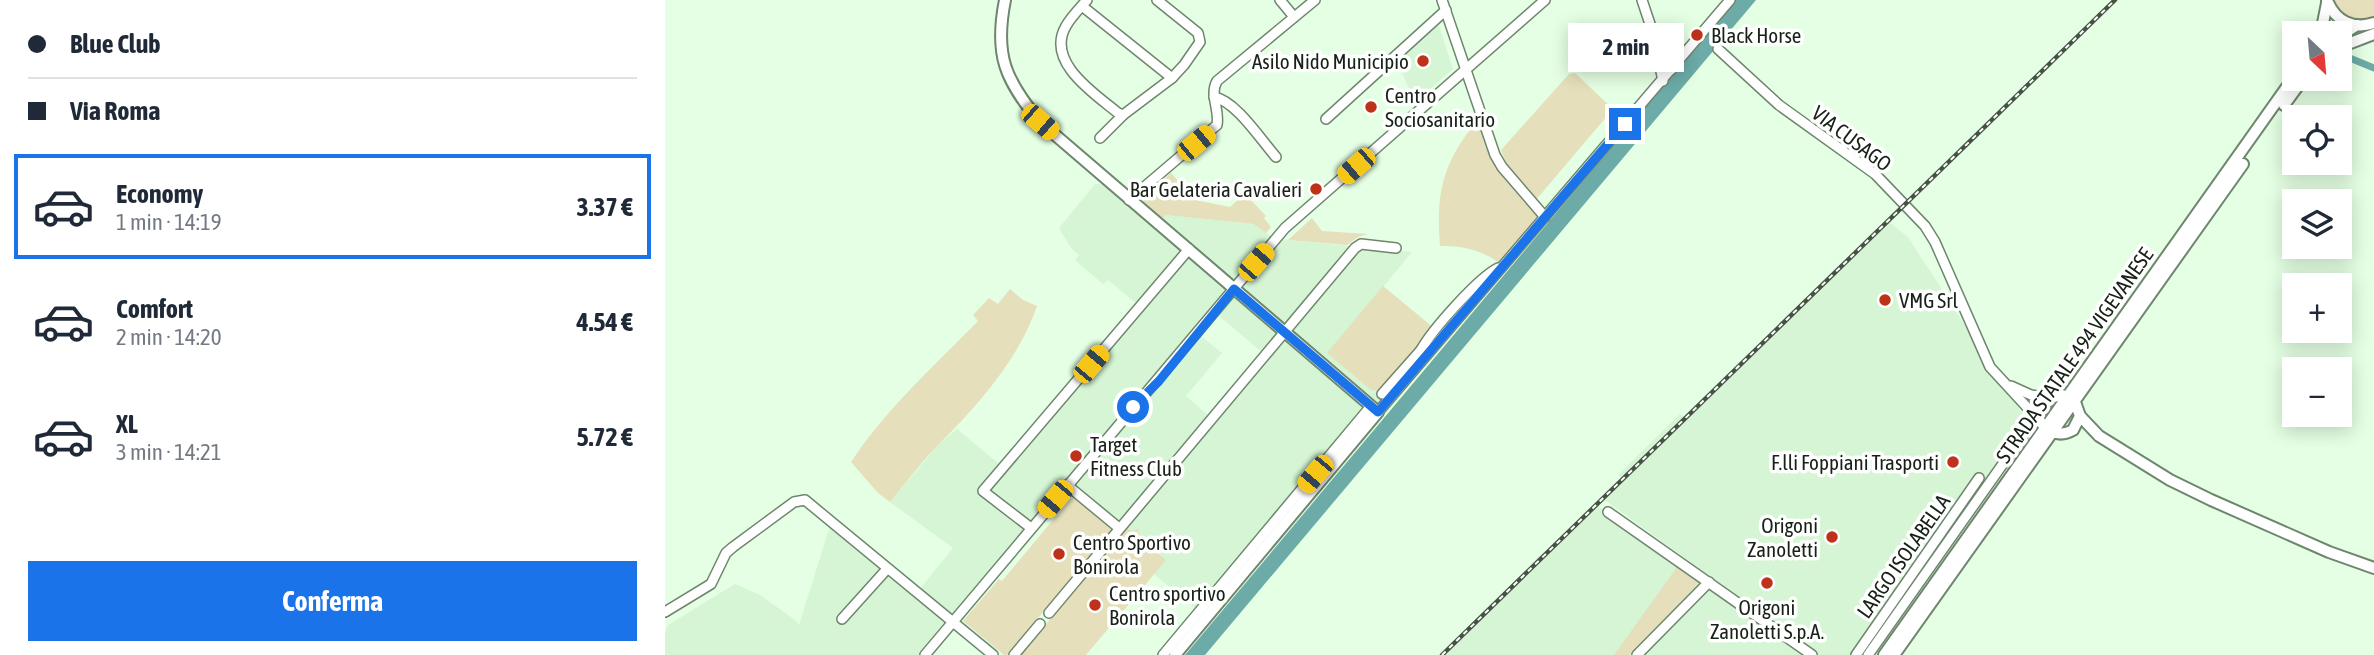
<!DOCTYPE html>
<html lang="it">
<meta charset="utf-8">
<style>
:root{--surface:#fff;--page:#f2f2f3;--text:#1f2937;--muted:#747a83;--line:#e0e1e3;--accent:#1a73e8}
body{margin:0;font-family:"Asap Condensed",sans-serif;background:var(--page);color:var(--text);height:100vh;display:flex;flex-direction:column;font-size:26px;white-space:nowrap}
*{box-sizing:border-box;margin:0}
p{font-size:23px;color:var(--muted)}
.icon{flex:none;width:38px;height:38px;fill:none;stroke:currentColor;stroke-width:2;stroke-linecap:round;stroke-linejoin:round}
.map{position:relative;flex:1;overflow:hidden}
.sheet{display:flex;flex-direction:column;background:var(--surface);width:665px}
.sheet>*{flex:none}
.hud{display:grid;align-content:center;height:154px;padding:0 28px;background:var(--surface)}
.needle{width:46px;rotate:154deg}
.controls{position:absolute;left:1617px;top:21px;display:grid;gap:14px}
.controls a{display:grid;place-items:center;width:70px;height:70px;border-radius:0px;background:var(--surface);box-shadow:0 4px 18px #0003;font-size:35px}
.end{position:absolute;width:32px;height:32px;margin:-16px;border:9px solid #1a73e8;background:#fff;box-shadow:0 0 0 4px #fff}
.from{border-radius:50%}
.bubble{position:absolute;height:49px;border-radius:0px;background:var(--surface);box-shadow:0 4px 18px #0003;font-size:23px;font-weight:700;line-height:49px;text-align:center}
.car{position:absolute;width:21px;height:42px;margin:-21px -10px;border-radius:9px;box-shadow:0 0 5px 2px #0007;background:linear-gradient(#f5c518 24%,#345 0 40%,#f5c518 0 76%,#345 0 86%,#f5c518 0)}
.hud b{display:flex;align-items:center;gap:24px;height:66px;font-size:26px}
.hud b+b{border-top:2px solid var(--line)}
.hud i{width:18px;height:18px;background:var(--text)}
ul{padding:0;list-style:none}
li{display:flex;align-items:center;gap:21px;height:105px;margin:0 14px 10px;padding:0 14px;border:4px solid transparent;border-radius:0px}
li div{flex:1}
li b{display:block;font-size:26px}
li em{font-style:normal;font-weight:700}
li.active{border-color:var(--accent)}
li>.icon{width:63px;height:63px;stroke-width:1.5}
.button{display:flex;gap:14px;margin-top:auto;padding:14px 28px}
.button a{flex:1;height:80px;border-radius:0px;background:var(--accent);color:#fff;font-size:28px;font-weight:700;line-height:80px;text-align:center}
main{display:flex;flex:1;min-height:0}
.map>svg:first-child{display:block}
.built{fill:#d5f5d4;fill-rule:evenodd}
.green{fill:#e5e0bb}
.water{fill:#6caba7}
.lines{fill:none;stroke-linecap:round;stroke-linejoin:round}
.canal{stroke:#6caba7;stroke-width:7}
.minor-casing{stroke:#6e866e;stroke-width:12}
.major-casing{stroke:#6e866e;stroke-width:14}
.minor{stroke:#fff;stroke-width:9}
.major{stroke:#fff;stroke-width:10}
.rail-casing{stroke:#455244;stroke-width:4.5}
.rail{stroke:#fff;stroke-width:2;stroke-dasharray:5;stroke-linecap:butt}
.route{stroke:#1a73e8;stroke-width:9}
.poi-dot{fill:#be3219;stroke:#fff;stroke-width:2.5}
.labels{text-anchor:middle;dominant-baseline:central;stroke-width:7;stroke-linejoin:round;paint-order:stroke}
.poi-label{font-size:21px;fill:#172117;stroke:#fff;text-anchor:start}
.street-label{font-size:21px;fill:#172117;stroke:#fff}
</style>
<main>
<section class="sheet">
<div class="hud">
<b><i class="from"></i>Blue Club</b>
<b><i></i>Via Roma</b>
</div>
<ul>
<li class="active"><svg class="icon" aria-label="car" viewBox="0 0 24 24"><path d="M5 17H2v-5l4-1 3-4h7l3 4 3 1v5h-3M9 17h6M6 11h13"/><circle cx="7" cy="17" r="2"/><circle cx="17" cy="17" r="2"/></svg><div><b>Economy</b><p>1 min · 14:19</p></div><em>3.37 €</em></li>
<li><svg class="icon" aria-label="car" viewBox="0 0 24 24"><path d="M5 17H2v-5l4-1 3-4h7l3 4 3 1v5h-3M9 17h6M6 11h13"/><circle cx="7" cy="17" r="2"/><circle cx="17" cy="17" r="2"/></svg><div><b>Comfort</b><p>2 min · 14:20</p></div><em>4.54 €</em></li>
<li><svg class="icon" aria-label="car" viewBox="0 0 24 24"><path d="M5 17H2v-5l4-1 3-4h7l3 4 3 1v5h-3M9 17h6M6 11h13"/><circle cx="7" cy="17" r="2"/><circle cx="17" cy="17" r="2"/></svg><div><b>XL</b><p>3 min · 14:21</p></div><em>5.72 €</em></li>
</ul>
<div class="button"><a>Conferma</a></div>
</section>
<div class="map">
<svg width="1709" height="655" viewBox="0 0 1709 655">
<rect width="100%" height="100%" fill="#e4ffe3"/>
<g class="built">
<path d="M773 23 788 69 750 102 731 59Z"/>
<path d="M430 184H437L489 228 501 215 590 224 604 235 623 240 747 252 663 354 769 328 781 338 544 620 489 574 500 560 404 480 256 655H0V633L3 625 70 584 95 595 130 620 134 625 165 526 251 594 288 548 225 502 273 445 292 429 339 468 476 307 443 280 438 284 410 260 414 255 406 248 394 228ZM553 315 597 352 543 415 521 396 557 353 536 336Z"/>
<path d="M1224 222 1243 237 1363 423 1198 655H1153L940 500 959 481 953 475 1015 414 1022 420Z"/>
<path d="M933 506 1138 655H780Z"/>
</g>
<g class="green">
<path d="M1667 0H1709V16C1691 25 1675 17 1667 0Z"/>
<path d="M910 73 948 109 870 201 842 165 836 150 904 74Z"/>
<path d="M811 122 809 132 815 130 832 168 873 216 834 263C818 250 794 245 775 246 771 193 777 164 811 122Z"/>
<path d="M506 173 530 200 565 207 580 194 601 216 599 218 606 227 601 233 589 224 501 215 496 220 473 201Z"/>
<path d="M647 218 657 231 703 234 693 237 682 245 623 240Z"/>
<path d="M718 286 769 328 717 390H706L662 353Z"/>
<path d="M345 289 358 300 372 306C354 359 313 405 274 444 256 462 241 483 225 502L213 493 186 462C221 409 269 366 313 321L308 315 324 298 333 304Z"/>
<path d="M408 496 448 529 342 655H339L298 621 334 579 337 581Z"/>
<path d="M462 528 467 531 473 529 475 538 501 560 421 655H355Z"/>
<path d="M1012 567 1036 583 964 655H949Z"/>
</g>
<path class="water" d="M1070 0H1091L540 655H520Z"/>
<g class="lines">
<path class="canal" d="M1675 54 1709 68"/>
<defs>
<g id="minor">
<path d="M422 0C415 8 406 17 401 26 380 62 430 94 453 113L458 115"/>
<path d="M615 0 629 17"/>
<path d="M777 0 830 155 837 167 880 217"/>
<path d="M977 0 988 33 998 81"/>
<path d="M417 6 507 78"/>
<path d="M993 44 1006 70"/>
<path d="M1053 49 1114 105 1210 174 1260 226 1270 242 1325 367 1371 417 1203 655"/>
<path d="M549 97C571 101 596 140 611 157"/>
<path d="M661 119 781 10"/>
<path d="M435 138 458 115 507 78 519 65 535 42 533 33 492 0"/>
<path d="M464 200 552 125C555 109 544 95 552 81L650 0"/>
<path d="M756 360V350C767 330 813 278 833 268"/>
<path d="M1346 386 1366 395 1385 398"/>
<path d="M717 394 756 350"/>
<path d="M713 412 1065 0"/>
<path d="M402 485 454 528"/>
<path d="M943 512 1147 655"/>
<path d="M366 528 318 491 524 249"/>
<path d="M0 612 46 584 61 553 68 547 129 502 140 500 328 655"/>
<path d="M384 613 690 248 696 244 731 248"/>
<path d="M177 619 222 569"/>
<path d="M260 655 620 228 880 0"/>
<path d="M349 655 375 624"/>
<path d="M498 655 706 406"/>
<path d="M972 655 1044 582"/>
<path d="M1191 655 1314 478"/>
</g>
<g id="major">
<path d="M340 0C329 55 340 80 375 122L713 412 510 655"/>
<path d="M1662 0C1670 21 1688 30 1709 23"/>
<path d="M1656 33 1662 3"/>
<path d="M1675 36 1692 25"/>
<path d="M1675 47 1709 34"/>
<path d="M1619 105 1638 79"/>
<path d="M1397 395 1410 402 1415 416 1408 430C1392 439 1382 430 1371 417L1385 398Z"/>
<path d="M1415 416 1434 436 1505 480 1546 500 1664 552 1709 568"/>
<path d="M1219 655 1629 77"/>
<path d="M1229 655 1578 164"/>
</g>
</defs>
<use href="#minor" class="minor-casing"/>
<use href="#major" class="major-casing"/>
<use href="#minor" class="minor"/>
<use href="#major" class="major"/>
<defs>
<path id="rail" d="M777 655 1450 0"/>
</defs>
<use href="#rail" class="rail-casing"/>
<use href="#rail" class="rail"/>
</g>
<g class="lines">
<path class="route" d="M468 407 494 381 569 289 713 412 960 124"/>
</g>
<g class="poi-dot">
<circle cx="1032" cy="35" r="7"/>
<circle cx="758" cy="61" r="7"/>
<circle cx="706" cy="107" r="7"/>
<circle cx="651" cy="189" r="7"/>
<circle cx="1220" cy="300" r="7"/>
<circle cx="411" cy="456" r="7"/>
<circle cx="1288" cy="462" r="7"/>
<circle cx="1167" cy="537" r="7"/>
<circle cx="394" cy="554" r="7"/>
<circle cx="1102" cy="583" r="7"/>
<circle cx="430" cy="605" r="7"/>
</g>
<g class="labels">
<g class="poi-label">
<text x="1046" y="35">Black Horse</text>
<text x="744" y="61" text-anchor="end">Asilo Nido Municipio</text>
<text x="720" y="95">Centro<tspan x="720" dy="24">Sociosanitario</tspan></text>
<text x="637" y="189" text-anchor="end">Bar Gelateria Cavalieri</text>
<text x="1234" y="300">VMG Srl</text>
<text x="425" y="444">Target<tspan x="425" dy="24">Fitness Club</tspan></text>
<text x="1274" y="462" text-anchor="end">F.lli Foppiani Trasporti</text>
<text x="1153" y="525" text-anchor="end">Origoni<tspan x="1153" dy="24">Zanoletti</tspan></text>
<text x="408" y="542">Centro Sportivo<tspan x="408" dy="24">Bonirola</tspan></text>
<text x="444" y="593">Centro sportivo<tspan x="444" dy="24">Bonirola</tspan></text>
<text x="1102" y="607" text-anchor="middle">Origoni<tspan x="1102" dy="24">Zanoletti S.p.A.</tspan></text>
</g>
<g class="street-label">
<text transform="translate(1187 138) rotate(37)">VIA CUSAGO</text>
<text transform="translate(1409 355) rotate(-55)">STRADA STATALE 494 VIGEVANESE</text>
<text transform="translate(1238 556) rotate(-55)">LARGO ISOLABELLA</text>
</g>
</g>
</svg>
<div class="controls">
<a><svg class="needle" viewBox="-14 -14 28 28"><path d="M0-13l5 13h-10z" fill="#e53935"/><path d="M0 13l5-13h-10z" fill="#747a83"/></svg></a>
<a><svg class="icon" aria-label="locate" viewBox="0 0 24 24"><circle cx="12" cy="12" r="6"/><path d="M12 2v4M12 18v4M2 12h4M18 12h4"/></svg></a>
<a><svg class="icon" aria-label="layers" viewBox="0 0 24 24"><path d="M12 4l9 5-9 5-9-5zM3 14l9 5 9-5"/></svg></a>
<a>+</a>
<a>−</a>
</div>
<i class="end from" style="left:468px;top:407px"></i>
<i class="end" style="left:960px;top:124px"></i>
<div class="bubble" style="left:903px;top:23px;width:116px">2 min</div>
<i class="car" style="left:375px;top:122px;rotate:131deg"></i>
<i class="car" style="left:531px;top:143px;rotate:50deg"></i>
<i class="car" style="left:691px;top:166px;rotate:229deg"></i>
<i class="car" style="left:591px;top:262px;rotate:41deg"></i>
<i class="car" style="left:426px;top:364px;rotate:40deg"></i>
<i class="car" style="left:650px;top:474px;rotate:220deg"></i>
<i class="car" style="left:390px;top:499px;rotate:220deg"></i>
</div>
</main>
